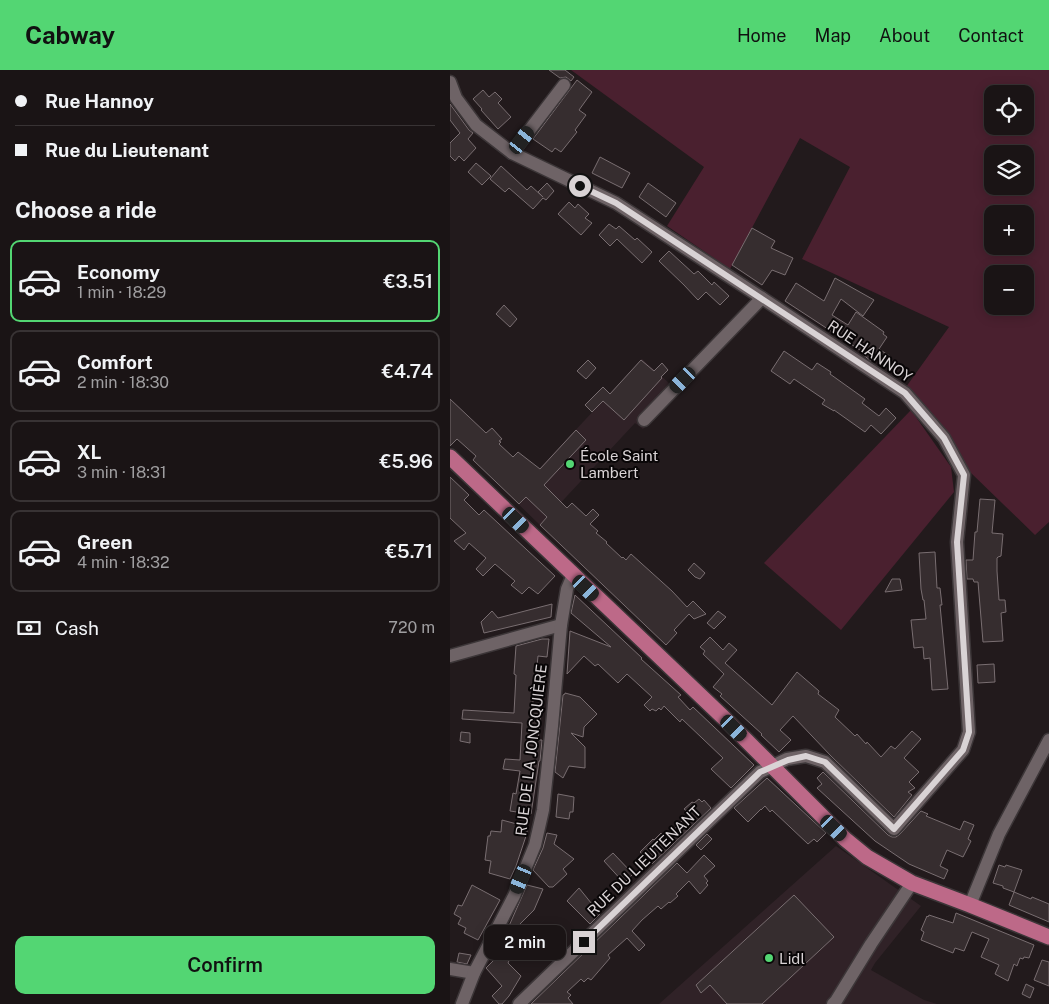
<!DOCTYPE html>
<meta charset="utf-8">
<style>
:root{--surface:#1a1415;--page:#272122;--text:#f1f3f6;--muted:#9f9ea0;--line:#383334;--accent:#53d673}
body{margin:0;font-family:"Public Sans",sans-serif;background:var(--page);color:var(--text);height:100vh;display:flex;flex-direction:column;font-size:19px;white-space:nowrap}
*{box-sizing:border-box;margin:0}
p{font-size:16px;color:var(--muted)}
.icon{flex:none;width:28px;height:28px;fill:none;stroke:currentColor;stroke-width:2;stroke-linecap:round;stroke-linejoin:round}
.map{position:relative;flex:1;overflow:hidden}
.details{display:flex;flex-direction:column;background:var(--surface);width:450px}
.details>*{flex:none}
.guide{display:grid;align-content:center;height:110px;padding:0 15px;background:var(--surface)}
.controls{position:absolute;left:534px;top:15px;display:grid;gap:10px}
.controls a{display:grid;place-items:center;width:50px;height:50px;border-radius:10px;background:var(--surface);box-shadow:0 2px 12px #0003,0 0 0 1px var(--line);font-size:25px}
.end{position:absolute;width:22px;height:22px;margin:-11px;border:6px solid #d9d3d5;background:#111;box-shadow:0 0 0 2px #111}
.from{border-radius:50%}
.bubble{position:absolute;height:35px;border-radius:10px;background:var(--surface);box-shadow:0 2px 12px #0003,0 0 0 1px var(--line);font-size:16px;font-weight:600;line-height:35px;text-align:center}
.car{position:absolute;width:15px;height:30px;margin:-15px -8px;border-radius:6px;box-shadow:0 0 4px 1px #0007;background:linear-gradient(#222 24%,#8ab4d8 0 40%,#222 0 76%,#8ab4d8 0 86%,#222 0)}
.guide b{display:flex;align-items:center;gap:18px;height:48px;font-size:19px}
.guide b+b{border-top:1px solid var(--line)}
.guide i{width:12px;height:12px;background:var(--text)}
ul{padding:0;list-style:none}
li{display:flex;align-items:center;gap:15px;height:82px;margin:0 10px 8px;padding:0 5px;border:2px solid var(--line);border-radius:10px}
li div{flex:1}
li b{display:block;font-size:19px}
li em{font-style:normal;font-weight:600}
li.selected{border-color:var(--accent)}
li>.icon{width:45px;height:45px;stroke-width:1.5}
h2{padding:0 15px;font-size:22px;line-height:60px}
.pay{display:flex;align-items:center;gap:12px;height:55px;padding:0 15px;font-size:19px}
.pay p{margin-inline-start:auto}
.primary-button{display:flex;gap:10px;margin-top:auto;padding:10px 15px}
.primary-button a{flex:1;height:58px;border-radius:10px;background:var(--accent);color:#111;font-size:20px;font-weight:600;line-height:58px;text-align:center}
header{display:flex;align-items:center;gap:30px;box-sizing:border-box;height:70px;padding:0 25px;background:var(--accent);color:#111}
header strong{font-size:24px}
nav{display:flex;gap:28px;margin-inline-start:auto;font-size:18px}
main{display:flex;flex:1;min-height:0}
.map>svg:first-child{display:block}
.built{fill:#302227}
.green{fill:#4a202f;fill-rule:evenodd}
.building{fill:#362d2f;stroke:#796e71}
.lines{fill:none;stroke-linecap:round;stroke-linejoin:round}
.minor-casing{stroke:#3c3638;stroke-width:15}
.major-casing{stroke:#3c3638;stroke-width:18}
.minor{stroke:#6e6366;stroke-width:12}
.major{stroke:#bd6988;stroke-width:15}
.route{stroke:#d9d3d5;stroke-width:6}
.poi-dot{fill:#53d673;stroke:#090607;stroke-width:2}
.labels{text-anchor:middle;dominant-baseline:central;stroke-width:4;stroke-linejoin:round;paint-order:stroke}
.street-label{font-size:15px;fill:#d9d3d5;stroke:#090607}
.poi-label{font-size:15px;fill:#d9d3d5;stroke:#090607;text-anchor:start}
</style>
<header>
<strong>Cabway</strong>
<nav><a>Home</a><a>Map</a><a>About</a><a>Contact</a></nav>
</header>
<main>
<section class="details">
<div class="guide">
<b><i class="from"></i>Rue Hannoy</b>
<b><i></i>Rue du Lieutenant</b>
</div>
<h2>Choose a ride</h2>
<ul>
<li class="selected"><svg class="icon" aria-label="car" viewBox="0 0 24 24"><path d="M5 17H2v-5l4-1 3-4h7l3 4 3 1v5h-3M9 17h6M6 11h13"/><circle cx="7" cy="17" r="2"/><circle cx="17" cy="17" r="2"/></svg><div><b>Economy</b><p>1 min · 18:29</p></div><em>€3.51</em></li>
<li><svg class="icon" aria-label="car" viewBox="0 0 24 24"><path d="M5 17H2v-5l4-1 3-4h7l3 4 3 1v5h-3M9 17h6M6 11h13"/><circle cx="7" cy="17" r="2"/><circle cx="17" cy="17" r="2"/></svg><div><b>Comfort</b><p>2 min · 18:30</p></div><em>€4.74</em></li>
<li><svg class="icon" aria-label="car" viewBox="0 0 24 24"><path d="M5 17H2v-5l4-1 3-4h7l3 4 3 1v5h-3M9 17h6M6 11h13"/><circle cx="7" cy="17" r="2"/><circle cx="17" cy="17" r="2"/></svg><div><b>XL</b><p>3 min · 18:31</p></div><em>€5.96</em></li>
<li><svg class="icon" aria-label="car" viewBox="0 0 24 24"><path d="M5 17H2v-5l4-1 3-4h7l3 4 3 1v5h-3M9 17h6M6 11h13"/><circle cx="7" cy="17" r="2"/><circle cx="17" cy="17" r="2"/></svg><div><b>Green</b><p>4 min · 18:32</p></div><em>€5.71</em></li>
</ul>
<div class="pay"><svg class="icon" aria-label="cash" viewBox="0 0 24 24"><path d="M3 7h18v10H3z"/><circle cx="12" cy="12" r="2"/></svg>Cash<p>720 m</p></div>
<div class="primary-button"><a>Confirm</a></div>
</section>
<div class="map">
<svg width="599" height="934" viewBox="0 0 599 934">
<rect width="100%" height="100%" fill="#221a1c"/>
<g class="built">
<path d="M192 289 229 322 193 359 185 353 90 455 62 428Z"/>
<path d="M386 776 471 836 425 893 421 900 474 930 487 934H209Z"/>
</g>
<g class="green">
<path d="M121 0H599V452L585 465 521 403 468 330 456 317 499 257 352 189 400 97 350 68 280 199 217 156 254 97ZM542 24H575V56H542ZM542 84H575V116H542ZM542 144H575V176H542ZM542 204H575V236H542Z"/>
<path d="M461 340 501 397 504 422 391 560 314 493Z"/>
</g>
<g class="building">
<path d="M99 0H115L124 7 121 11 116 7 110 8Z"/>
<path d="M127 10 142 22 129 40 136 45 125 60 127 62 111 82 105 78 102 82 83 69Z"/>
<path d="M33 20 39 27 45 22 52 29 48 33 61 47 48 59 31 40 32 39 23 29Z"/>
<path d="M0 34 19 60 23 63 18 69 26 78 14 91 9 86 5 91 0 86V73L10 63 0 50Z"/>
<path d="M150 87 180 103 172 118 142 103Z"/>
<path d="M26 93 41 106 32 115 18 102Z"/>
<path d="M51 96 77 120 81 116 93 127 88 122 97 113 104 121 96 130 93 128 83 139 59 118 55 122 40 109Z"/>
<path d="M198 113 226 133 216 147 189 127Z"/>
<path d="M119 132 125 138 128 134 139 144 135 148 142 153 131 165 108 144Z"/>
<path d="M159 154 166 159 169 156 185 170 187 168 202 182 192 193 167 169 160 176 149 165Z"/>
<path d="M302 158 325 171 321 178 343 188 335 205 322 200 312 215 282 195Z"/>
<path d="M219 181 244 204 248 201 262 215 264 212 279 226 270 235 256 222 248 230 234 215 209 191Z"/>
<path d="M385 208 424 230 413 246 391 229 382 245 398 255 406 242 434 262 433 264 437 267 429 279 441 287 436 295 424 287 421 291 412 284 413 282 335 231 346 213 374 231Z"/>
<path d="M54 235 67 249 60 257 46 244Z"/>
<path d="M334 281 362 300 367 293 381 302 380 304 415 329 412 333 429 346 436 338 446 348 431 364 421 355 415 362 384 340V341L372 334 375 330 344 309 340 314 321 301Z"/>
<path d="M138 290 146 298 136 309 127 301Z"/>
<path d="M191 290 204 301 212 293 218 300 211 307 212 308 174 350 153 331 142 342 135 335 153 317 160 324Z"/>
<path d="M0 329 36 363 42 358 52 369 49 371 51 372 49 374 63 387 68 382 90 399 126 360 136 370 94 415 117 438 122 433 136 446 143 439 149 445 140 454 148 461 146 463 157 472 156 473 172 488 173 487 176 490 181 484 222 521 237 537 243 531 256 544 244 549 239 544 224 560 227 563 216 575 90 455 97 447 76 427 69 434 23 390 26 386 7 369 0 376Z"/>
<path d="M0 407 19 425 14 430 29 445 34 440 105 506 88 524 79 517 72 524 61 515 65 511 45 494 33 506 26 499 36 488 19 473 14 480 4 471 16 463 0 448Z"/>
<path d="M530 429 545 430 542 463 553 464 551 486 548 487 547 488V501L549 530H555L556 542 551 543 553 571 533 572 528 512H524L523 509H517L516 490H523L525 462H527Z"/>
<path d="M485 482 487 518H490L492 535H490L498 619 482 620 480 588 474 589 473 577 464 578 461 550 476 549 474 530H473L471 519 469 483Z"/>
<path d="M244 493 255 503 250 509 245 507 238 500Z"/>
<path d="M442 509H450L452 520 435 522Z"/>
<path d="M125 525 192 588 191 589 231 625 228 627 240 640 243 637 304 695 281 718 261 699 273 688 232 649 230 652 214 636 211 640 209 638 206 641 202 639 200 641 194 635 202 627 177 604 168 613 148 594 145 596 134 586 117 604 120 561 161 577 121 543Z"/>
<path d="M102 534 101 547 34 563 31 552 42 541 48 548Z"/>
<path d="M268 541 276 547 264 559 257 553Z"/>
<path d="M260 567 273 580 279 573 287 580 275 593 322 635 347 602 369 621 368 624 389 640 385 647 405 666 407 664 416 674 417 672 431 687 441 676 445 679 462 661 471 669 454 688 469 702 459 712 465 718 458 722 462 725 444 747 381 686 343 646 330 660 341 670 329 682 311 665 312 664 270 626 272 624 263 617 274 604 253 584 255 581 250 577Z"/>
<path d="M92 569H99L97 587 88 586 86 606H85L82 644H91L88 670H92L90 691H89L81 744 60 741 63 723 66 724 70 701 53 699 55 689 70 690 72 653 12 649 13 640 64 643 66 605 64 604 66 576Z"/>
<path d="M544 594 545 612 528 613 527 595Z"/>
<path d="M115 623 130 627 147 644 134 657 133 667 121 663 135 677V698L119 696 113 708 105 702 113 625 115 624Z"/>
<path d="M11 662 20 663V673L10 671Z"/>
<path d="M373 702 438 765 442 767H446L450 764 471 741 478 744 476 746 510 760 514 751 524 755 518 769 521 771 513 787 497 780 490 796 498 800 494 809 459 794 425 771 367 718 372 714 367 708Z"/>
<path d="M317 708 376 763 367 772 364 769 358 774 322 740 320 742 315 736 311 740V739L298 752 284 738Z"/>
<path d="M108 724 124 727 123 742H120L119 749 106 747Z"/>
<path d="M249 729 252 732 254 730 261 738 202 794 190 782 203 769 204 770 211 763 216 768 239 743 234 739 242 732 244 733Z"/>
<path d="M52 750 78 757 76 766 66 796 60 809 39 803 41 791 35 790 38 766H40L41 761 51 762Z"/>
<path d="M97 763 107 765 104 774 124 789 113 799 117 804 103 817H99L83 800 93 778Z"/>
<path d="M257 764 262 769 251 780 246 775Z"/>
<path d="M163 783 183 804 174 813 154 791Z"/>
<path d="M254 785 265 796 254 806 258 811 256 813 258 815 250 824 239 811 226 824 228 826 220 833 219 832 211 839 208 836 192 850 182 861 195 875 189 881 177 868 158 885 160 888 141 910 138 908 134 912 131 909 117 922 121 925 118 928 123 934H81L227 793 237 803Z"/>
<path d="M549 795 555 797 556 795 572 800 564 822 553 818V816L543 813Z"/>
<path d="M22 815 50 830 28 870 14 863 16 858 8 854 11 848 4 844 8 835 12 836Z"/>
<path d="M77 815 93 819 84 840 70 854 75 859 70 871 68 870 58 893 71 906 59 926 52 934H49L42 926 52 916 36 898 50 884 57 866 53 870 55 865Z"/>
<path d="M129 818 150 844 140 854 117 831Z"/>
<path d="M564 822 581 829 582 827 599 834V852L559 835Z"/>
<path d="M344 825 384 867 312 934H277L260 915 251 923 246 915Z"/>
<path d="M506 843 584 875 579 888 574 887 573 889 570 888 567 896 564 894 558 911 545 904 549 895 531 887 539 869 522 862 514 881 505 878 503 883 471 870 474 862 471 860 477 846 478 847 479 845 503 853Z"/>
<path d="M105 869 114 879 107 886 98 876Z"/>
<path d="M9 883 21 885 17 894 7 892Z"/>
<path d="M592 890 599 892V916L584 910Z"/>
<path d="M576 914 584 918 580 928 572 924Z"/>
</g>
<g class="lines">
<defs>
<g id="minor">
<path d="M0 12 6 28 26 55 62 83 166 133 312 228 455 323 494 368 514 405 507 472 519 662 513 680 444 759 375 692 356 686 337 689 310 702 69 934"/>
<path d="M62 83 114 15"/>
<path d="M194 350 312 228"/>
<path d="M0 586 111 555"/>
<path d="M520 835 549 764 599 670"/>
<path d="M0 899 24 903"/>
<path d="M12 934 24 903 64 826 85 775 93 740 102 656 111 555 117 519 123 505"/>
<path d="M383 934 386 931 421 874 462 813"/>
</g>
<path id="major" d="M0 387 275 649 395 769 417 787 462 813 520 835 599 867"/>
</defs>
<use href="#minor" class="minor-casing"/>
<use href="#major" class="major-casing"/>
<use href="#minor" class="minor"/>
<use href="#major" class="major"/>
</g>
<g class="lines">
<path class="route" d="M130 116 166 133 455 323 494 368 514 405 507 472 519 662 513 680 444 759 375 692 356 686 338 690 310 702 134 872"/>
</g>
<g class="poi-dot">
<circle cx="120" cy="394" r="5"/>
<circle cx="319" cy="888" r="5"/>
</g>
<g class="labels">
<g class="street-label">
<text transform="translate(420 281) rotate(34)">RUE HANNOY</text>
<text transform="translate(81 680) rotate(-83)">RUE DE LA JONCQUIÈRE</text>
<text transform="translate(194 791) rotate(-44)">RUE DU LIEUTENANT</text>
</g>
<g class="poi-label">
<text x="130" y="385">École Saint<tspan x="130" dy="17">Lambert</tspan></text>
<text x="329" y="888">Lidl</text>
</g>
</g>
</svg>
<div class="controls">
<a><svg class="icon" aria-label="locate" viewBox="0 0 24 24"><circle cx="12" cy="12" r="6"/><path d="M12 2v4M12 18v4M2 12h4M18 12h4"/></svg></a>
<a><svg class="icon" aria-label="layers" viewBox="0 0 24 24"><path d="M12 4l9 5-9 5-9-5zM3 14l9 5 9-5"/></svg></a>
<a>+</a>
<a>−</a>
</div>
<i class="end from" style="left:130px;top:116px"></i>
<i class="end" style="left:134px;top:872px"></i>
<div class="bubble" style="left:34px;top:855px;width:82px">2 min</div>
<i class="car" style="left:72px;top:70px;rotate:37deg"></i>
<i class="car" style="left:233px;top:310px;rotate:224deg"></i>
<i class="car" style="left:66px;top:450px;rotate:134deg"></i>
<i class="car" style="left:136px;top:518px;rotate:134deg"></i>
<i class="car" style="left:284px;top:658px;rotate:135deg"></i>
<i class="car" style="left:384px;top:758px;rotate:134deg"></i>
<i class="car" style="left:71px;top:809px;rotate:203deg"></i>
</div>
</main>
